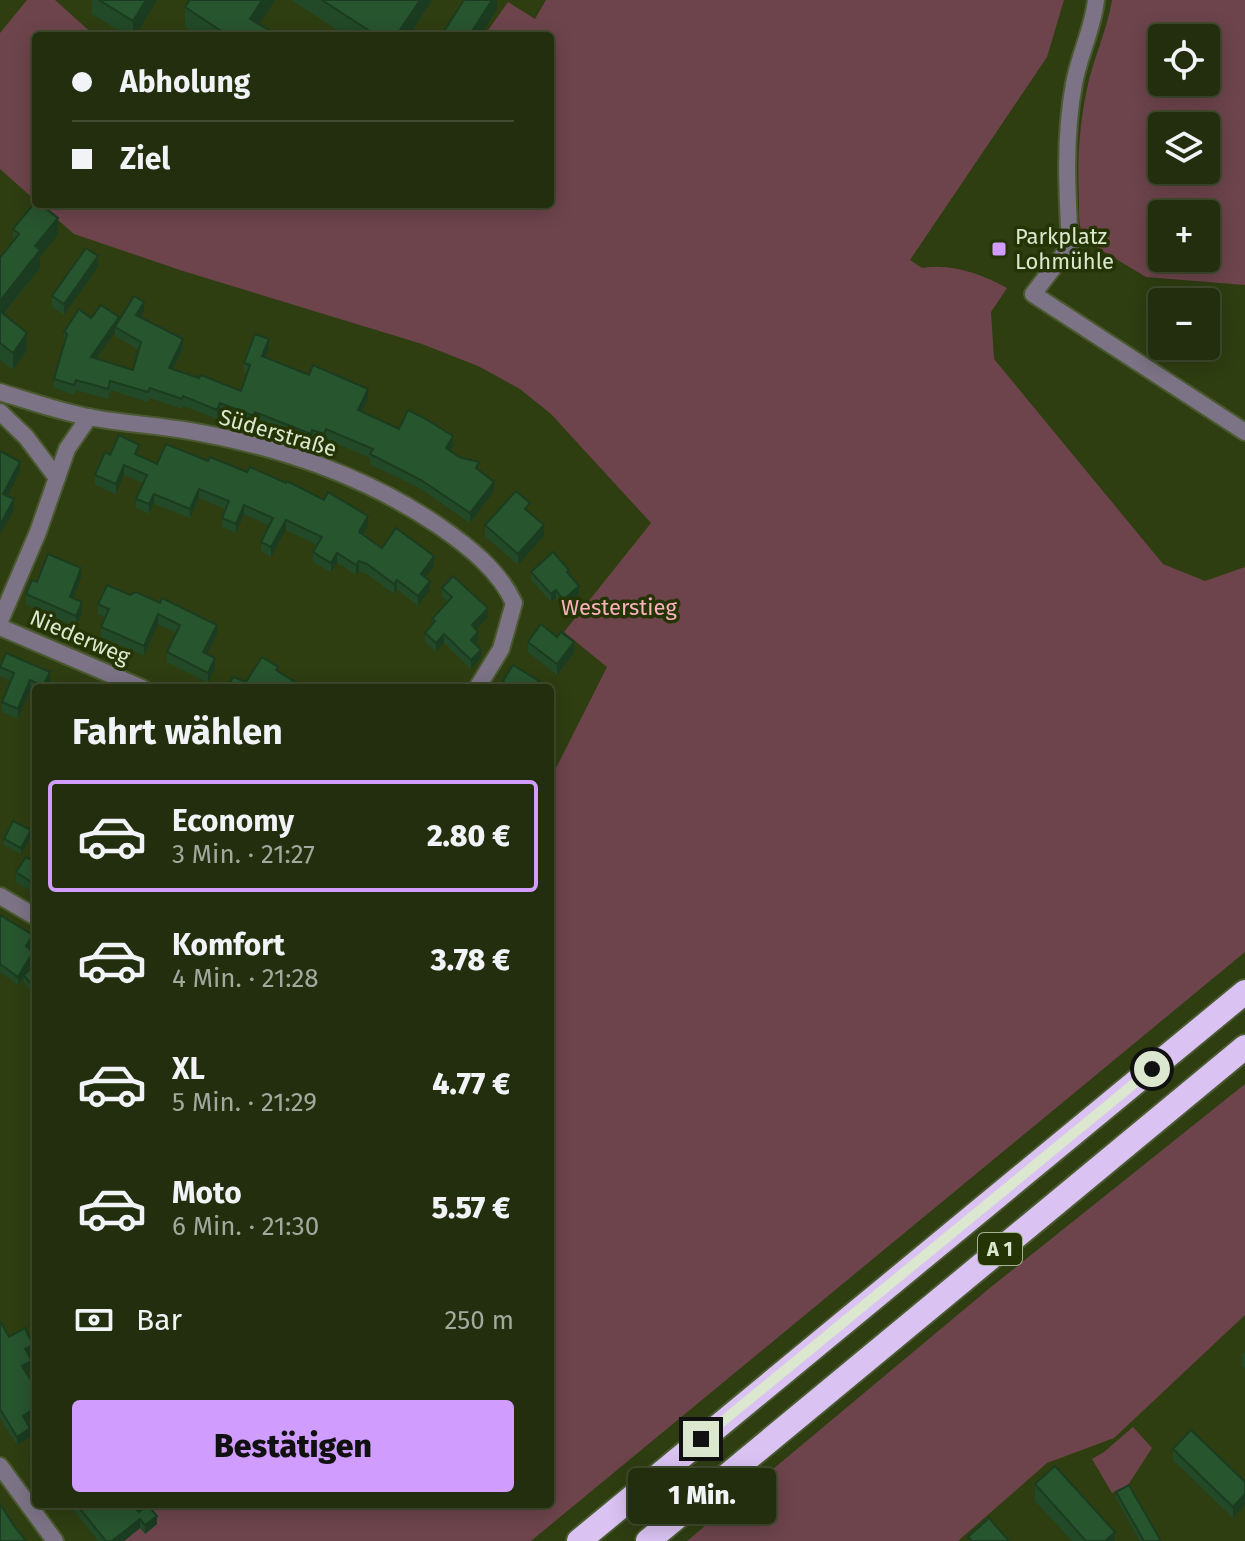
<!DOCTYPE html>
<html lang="de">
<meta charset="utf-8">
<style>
:root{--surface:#222e0d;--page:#2a3616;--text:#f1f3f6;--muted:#a2a89d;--line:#3f4a2e;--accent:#d09dff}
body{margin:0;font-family:"Fira Sans",sans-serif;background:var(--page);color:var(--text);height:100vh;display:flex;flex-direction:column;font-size:30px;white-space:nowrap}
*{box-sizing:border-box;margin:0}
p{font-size:26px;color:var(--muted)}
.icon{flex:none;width:44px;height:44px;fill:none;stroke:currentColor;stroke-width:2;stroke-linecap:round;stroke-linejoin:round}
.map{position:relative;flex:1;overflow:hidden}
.side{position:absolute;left:32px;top:684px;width:522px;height:824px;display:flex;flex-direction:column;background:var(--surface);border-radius:8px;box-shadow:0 4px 20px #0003,0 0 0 2px var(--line)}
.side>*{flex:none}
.banner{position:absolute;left:32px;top:32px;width:522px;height:176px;border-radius:8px;box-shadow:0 4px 20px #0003,0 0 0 2px var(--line);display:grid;align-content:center;height:176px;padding:0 40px;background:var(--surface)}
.buttons{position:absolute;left:1148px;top:24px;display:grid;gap:16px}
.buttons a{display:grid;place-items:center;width:72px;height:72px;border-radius:8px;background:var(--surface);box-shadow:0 4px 20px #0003,0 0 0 2px var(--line);font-size:40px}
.end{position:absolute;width:36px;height:36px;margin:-18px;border:10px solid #dbe7ce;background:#111;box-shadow:0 0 0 4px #111}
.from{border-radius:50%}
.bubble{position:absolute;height:56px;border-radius:8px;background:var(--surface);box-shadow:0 4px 20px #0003,0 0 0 2px var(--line);font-size:26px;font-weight:800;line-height:56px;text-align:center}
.banner b{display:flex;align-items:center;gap:28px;height:76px;font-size:30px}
.banner b+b{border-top:2px solid var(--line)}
.banner i{width:20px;height:20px;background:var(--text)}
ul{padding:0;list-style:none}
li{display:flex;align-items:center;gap:24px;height:112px;margin:0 16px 12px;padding:0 24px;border:4px solid transparent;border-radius:8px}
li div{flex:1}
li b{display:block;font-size:30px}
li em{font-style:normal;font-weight:800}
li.selected{border-color:var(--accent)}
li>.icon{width:72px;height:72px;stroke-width:1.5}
h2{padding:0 40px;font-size:36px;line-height:96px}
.pay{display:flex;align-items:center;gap:20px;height:88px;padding:0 40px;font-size:30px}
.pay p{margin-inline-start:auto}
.primary-button{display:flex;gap:16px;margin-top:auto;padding:16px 40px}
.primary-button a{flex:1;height:92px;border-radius:8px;background:var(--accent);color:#111;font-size:32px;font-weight:800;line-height:92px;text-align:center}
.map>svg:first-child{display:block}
.green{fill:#6d444c;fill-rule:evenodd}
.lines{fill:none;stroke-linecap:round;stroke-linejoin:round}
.street-casing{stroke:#4a592f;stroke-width:20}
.highway-casing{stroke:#4a592f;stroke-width:28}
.street{stroke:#7c7386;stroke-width:16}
.highway{stroke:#dac3f3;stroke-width:24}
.wall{fill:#224928;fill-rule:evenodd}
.shaded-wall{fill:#1b3c20}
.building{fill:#27552e;stroke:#1b3c20;stroke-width:2}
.route{stroke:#dbe7ce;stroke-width:10}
.poi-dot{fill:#d09dff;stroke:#243405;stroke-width:3}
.labels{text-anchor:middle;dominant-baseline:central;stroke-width:7;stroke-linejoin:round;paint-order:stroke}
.shield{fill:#243405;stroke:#a4b192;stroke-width:2}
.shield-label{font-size:20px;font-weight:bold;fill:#dbe7ce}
.poi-label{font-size:22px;fill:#dbe7ce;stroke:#243405;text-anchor:start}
.street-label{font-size:22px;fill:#dbe7ce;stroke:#243405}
.park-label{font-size:22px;fill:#fcb1bf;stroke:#243405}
</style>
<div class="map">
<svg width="1245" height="1541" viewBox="0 0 1245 1541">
<rect width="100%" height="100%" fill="#2e3e11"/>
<g class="green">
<path d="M27 0H55L95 36H36V201L0 169V33Z"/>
<path d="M546 0H1064L1047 57 910 260 922 268C951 263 982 274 1007 288L991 312 994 359 1163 564 1205 581 1245 567V952L531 1541H124L148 1504H550V780L607 667 564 632 651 523 551 414 520 389 478 366 422 344 183 271 74 234 40 204H550V36H484L508 2 535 19Z"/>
<path d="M1112 0H1245V285L1146 277 1086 241C1078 229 1079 215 1079 200 1077 163 1079 126 1087 89 1093 59 1107 31 1112 0ZM1162 38H1206V82H1162ZM1162 126H1206V170H1162ZM1162 214H1206V258H1162Z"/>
<path d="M1245 1084V1315L1114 1438 1047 1463 958 1541H687L991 1287Z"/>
<path d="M1133 1427 1152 1448 1128 1485 1112 1493 1092 1459 1104 1452Z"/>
</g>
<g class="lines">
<defs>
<g id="street">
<path d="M1096 0C1093 29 1079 55 1074 84 1064 137 1067 192 1070 246L1033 294 1245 432"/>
<path d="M0 392C29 401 58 411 88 417 120 423 152 425 184 430 273 445 364 475 439 526 468 546 499 570 514 603L501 649 477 688"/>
<path d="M0 412 26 437 57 478"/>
<path d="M0 621 38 532 67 449 89 417"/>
<path d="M0 627 142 688"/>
<path d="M0 896 36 917"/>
<path d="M0 1466 55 1541"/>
</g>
<g id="highway">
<path d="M579 1541 1245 992"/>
<path d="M648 1541 1245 1047"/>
</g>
</defs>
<use href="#street" class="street-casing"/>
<use href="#highway" class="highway-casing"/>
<use href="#street" class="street"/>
<use href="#highway" class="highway"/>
</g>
<g class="wall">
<path d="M92 0H157L135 36H127L92 14Z"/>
<path d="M190 0H275L259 24 274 36H198L185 27V7Z"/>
<path d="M291 0H432L409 36H347Z"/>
<path d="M13 229 58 235 40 257V268L4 314 27 350 13 370 0 360V258L13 241Z"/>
<path d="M98 267 64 315 52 307V296Z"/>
<path d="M144 311 141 317 183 348 173 369 241 391 247 374 244 372V363L269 349 265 357 368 399 362 412 399 429 453 446 450 450 479 470 494 491 470 523 421 489 370 464V458L326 439 324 443 312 439 311 444 255 422 254 425 220 412 217 419 183 406 182 409 150 398 148 402 110 390 108 399 76 390 74 395 54 388V379L64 342V332L91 318 119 321ZM115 332V336L139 350 133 370 96 359Z"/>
<path d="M139 454V456L157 464 368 526 363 535 382 548 434 566 425 577 430 590 418 606 397 589 394 594 367 574 359 571 356 575 337 563 331 572 313 562V552L317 545 286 530 271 557 261 551V542L269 526 244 514 236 533 222 527V518L225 509 199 498 190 518 154 504 149 514 136 508V499L143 483 124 475 116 494 95 485V475L110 455Z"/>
<path d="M530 513 544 536 518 565 485 536V525Z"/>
<path d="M531 572 569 574 579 594 563 608 556 598 551 602 531 580Z"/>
<path d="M81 578 73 598 82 613 76 627 26 605V594L37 582Z"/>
<path d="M107 585 217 635 207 654 215 668 208 683 167 662V652L177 633 158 624 144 656 101 637V627L105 617 98 614V604Z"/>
<path d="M442 588 488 617 476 629 478 641 475 644 481 658 471 669 444 643 436 652 425 642V633L432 624V619L448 602 442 597Z"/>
<path d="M557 637 574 653 557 675 528 652V642Z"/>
<path d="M0 667 50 682 47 688H36V692L30 690 18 719 2 712V702L10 681 0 676Z"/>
<path d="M503 681 539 688H503Z"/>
<path d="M31 836 21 854 4 845V839Z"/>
<path d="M36 863V894L16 882V872Z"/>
<path d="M0 915 33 943 29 949 33 960 18 985 0 972Z"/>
<path d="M36 963V998L24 983V975Z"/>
<path d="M0 1321 9 1337 33 1354 29 1356 32 1370 27 1373 36 1388V1416L27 1422 30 1437 17 1445 0 1418Z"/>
<path d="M1245 1352V1368L1242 1366V1355Z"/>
<path d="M1173 1449 1245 1482V1505L1233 1518 1173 1460Z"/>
<path d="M36 1456V1477L30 1469V1460Z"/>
<path d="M1035 1484 1115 1541H1072L1035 1501Z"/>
<path d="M1116 1492 1161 1541H1140L1116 1498Z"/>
<path d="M69 1504H131L139 1512 157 1524 145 1534 140 1528 124 1541H98Z"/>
</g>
<g class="shaded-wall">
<path d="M146 0H157L135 36H133V21Z"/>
<path d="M262 0H275L252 36 250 19Z"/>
<path d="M420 0H432L409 36H396Z"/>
<path d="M492 0H497V9L480 36H469Z"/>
<path d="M58 218V235L40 257V268L0 318V301L35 246Z"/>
<path d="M98 256V267L64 315V304Z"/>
<path d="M144 302V311L136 325V315Z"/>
<path d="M119 317V327H115V332L91 366V357Z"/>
<path d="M27 333V350L13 370V353Z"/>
<path d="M183 339V348L169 377V368Z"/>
<path d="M269 339V349L262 365V356Z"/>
<path d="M368 389V399L358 420V410Z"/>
<path d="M220 403V412L217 419V410Z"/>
<path d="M453 436V446L446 457V448Z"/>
<path d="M20 462V472L3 504V494Z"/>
<path d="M124 465V475L116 494V484Z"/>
<path d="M494 482V491L470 523V513Z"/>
<path d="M199 489V498L190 518V509Z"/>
<path d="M154 494V504L149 514V504Z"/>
<path d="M14 499V510L0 535V525Z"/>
<path d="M244 505V514L236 533V524Z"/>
<path d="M368 516V526L359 541V532Z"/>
<path d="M286 520V530L271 557V547Z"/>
<path d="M544 525V536L518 565V554Z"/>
<path d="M337 553V563L331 572V563Z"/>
<path d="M434 556V566L421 583V574Z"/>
<path d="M359 561V571L356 575V565Z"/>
<path d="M81 568V578L70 607V597Z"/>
<path d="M397 580V589L394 594V584Z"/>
<path d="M430 581V590L418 606V596Z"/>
<path d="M579 586V594L563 608V600Z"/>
<path d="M556 590V598L551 602V594Z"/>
<path d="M82 602V613L76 627V616Z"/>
<path d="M488 608V617L472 634V625Z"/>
<path d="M158 614V624L144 656V646Z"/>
<path d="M217 625V635L203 662V652Z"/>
<path d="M478 632V641L471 649V640Z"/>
<path d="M444 634V643L436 652V643Z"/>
<path d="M574 642V653L557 675V664Z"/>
<path d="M481 650V658L471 669V660Z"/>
<path d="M215 658V668L208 683V673Z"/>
<path d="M50 672V682L47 688H43Z"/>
<path d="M30 680V690L18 719V709Z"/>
<path d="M31 830V836L21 854V848Z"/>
<path d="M33 935V943L26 954V946Z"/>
<path d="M33 952V960L18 985V977Z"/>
<path d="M33 1345V1354L25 1358V1349Z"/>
<path d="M32 1361V1370L22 1375V1366Z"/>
<path d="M36 1407V1416L23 1425V1416Z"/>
<path d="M30 1428V1437L17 1445V1437Z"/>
<path d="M1245 1494V1505L1233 1518V1507Z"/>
<path d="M157 1516V1524L145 1534V1525Z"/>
<path d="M140 1519V1528L124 1541H112Z"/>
<path d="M1115 1532V1541H1105Z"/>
</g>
<g class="building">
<path d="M99 0H146L133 21Z"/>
<path d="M190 0H262L250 19 274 33 273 36H229L185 7Z"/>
<path d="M322 0H420L396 36H364L368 30Z"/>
<path d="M464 0H492L469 36H441Z"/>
<path d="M36 201V204H40L58 218 35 246 40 250 0 301V258L19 234 13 229Z"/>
<path d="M86 248 98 256 64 304 52 296Z"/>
<path d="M134 296 144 302 136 315 183 339 169 368 199 378 201 375 241 391 250 365 244 363 255 334 269 339 262 356 309 375 313 365 368 389 358 410 399 429 408 410 424 418 453 436 446 448 459 457 479 462 476 468 494 482 470 513 421 480 370 454 373 449 326 429 324 434 312 430 311 434 255 412 254 416 220 403 217 410 183 396 182 399 150 388 148 392 110 381 108 389 76 380 74 385 54 379 67 334 64 332 79 309 91 318 101 305 119 317 91 357 133 370 141 342 115 327Z"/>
<path d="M0 311 27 333 13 353 0 343Z"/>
<path d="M119 435 139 445 135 454 157 464 166 444 208 461 210 457 247 472 250 467 286 483 287 481 324 500 328 492 368 516 359 532 382 548 396 528 434 556 421 574 430 581 418 596 397 580 394 584 367 564 359 561 356 565 337 553 331 563 313 552 322 537 286 520 271 547 261 542 273 518 244 505 236 524 222 518 229 501 199 489 190 509 154 494 149 504 136 499 147 475 124 465 116 484 95 475 105 452 110 455Z"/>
<path d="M0 451 20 462 3 494 14 499 0 525Z"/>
<path d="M516 491 530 503 525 509 544 525 518 554 485 525Z"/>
<path d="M553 552 569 570 567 572 579 586 563 600 556 590 551 594 531 572Z"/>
<path d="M48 554 81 568 70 597 82 602 76 616 26 594 32 580 37 582Z"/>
<path d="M453 576 488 608 472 625 478 632 471 640 481 650 471 660 444 634 436 643 425 633 435 621 432 619 452 597 442 588Z"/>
<path d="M107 585 130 595 136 592 160 603 162 598 217 625 203 652 215 658 208 673 167 652 180 625 158 614 144 646 101 627 109 609 98 604Z"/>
<path d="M541 624 557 637 561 632 574 642 557 664 528 642Z"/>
<path d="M6 653 50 672 43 686 30 680 18 709 2 702 14 673 0 667Z"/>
<path d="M262 657 278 667 276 670 298 684 296 688H227L233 677 246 682Z"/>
<path d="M513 665 539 681 535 688H512L503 681Z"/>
<path d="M72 682 87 688H69Z"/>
<path d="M13 821 31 830 21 848 4 839Z"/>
<path d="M26 857 36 863V885L16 872Z"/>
<path d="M0 915 33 935 26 946 33 952 18 977 0 964Z"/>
<path d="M36 963V990L24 975Z"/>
<path d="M0 1321 9 1337 25 1328 33 1345 25 1349 32 1361 22 1366 36 1388V1407L23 1416 30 1428 17 1437 0 1409Z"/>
<path d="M1191 1430 1245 1482V1494L1233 1507 1173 1449Z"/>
<path d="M36 1456V1468L30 1460Z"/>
<path d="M1055 1466 1115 1532 1105 1541H1086L1035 1484Z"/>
<path d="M1129 1485 1161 1541H1144L1116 1492Z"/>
<path d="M0 1504 15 1527 26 1541H0Z"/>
<path d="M76 1504H131L139 1512 148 1505 157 1516 145 1525 140 1519 112 1541H106Z"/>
<path d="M989 1518 1009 1541H972L968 1537Z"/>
</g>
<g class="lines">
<path class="route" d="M701 1439 1152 1069"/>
</g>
<rect class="poi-dot" x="991" y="241" width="16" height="16" rx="4"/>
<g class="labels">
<rect class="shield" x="978" y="1233" width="44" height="32" rx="6"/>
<g class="shield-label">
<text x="1000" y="1249">A 1</text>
</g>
<g class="poi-label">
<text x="1015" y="236">Parkplatz<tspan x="1015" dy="25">Lohmühle</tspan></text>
</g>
<g class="street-label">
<text transform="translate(278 433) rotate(16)">Süderstraße</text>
<text transform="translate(80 637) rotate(23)">Niederweg</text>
</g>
<g class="park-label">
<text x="619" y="607">Westerstieg</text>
</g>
</g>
</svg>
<div class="buttons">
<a><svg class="icon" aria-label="locate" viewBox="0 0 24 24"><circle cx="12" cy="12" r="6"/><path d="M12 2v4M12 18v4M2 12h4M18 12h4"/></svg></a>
<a><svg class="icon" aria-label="layers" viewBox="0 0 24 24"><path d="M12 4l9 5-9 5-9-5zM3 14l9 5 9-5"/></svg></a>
<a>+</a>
<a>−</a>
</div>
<i class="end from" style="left:1152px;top:1069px"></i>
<i class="end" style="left:701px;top:1439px"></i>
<div class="bubble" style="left:628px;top:1468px;width:148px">1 Min.</div>
<div class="banner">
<b><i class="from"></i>Abholung</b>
<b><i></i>Ziel</b>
</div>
<section class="side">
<h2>Fahrt wählen</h2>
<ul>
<li class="selected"><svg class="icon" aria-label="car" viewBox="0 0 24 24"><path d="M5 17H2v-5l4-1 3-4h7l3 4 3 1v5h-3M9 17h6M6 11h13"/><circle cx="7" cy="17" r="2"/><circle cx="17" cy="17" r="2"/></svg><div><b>Economy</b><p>3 Min. · 21:27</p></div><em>2.80 €</em></li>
<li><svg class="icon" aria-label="car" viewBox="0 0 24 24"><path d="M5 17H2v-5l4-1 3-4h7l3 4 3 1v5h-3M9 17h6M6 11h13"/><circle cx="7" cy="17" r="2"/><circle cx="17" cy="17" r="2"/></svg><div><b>Komfort</b><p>4 Min. · 21:28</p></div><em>3.78 €</em></li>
<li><svg class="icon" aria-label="car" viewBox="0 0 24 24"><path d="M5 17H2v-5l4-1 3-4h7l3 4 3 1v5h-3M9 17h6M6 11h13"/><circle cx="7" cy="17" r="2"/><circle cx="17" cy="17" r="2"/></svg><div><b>XL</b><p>5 Min. · 21:29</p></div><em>4.77 €</em></li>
<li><svg class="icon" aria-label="car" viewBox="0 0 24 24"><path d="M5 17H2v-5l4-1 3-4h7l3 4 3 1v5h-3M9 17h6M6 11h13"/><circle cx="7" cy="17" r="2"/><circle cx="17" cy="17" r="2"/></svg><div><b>Moto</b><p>6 Min. · 21:30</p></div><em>5.57 €</em></li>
</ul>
<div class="pay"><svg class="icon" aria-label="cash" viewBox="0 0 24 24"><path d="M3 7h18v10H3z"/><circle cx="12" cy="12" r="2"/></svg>Bar<p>250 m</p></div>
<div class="primary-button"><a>Bestätigen</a></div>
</section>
</div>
